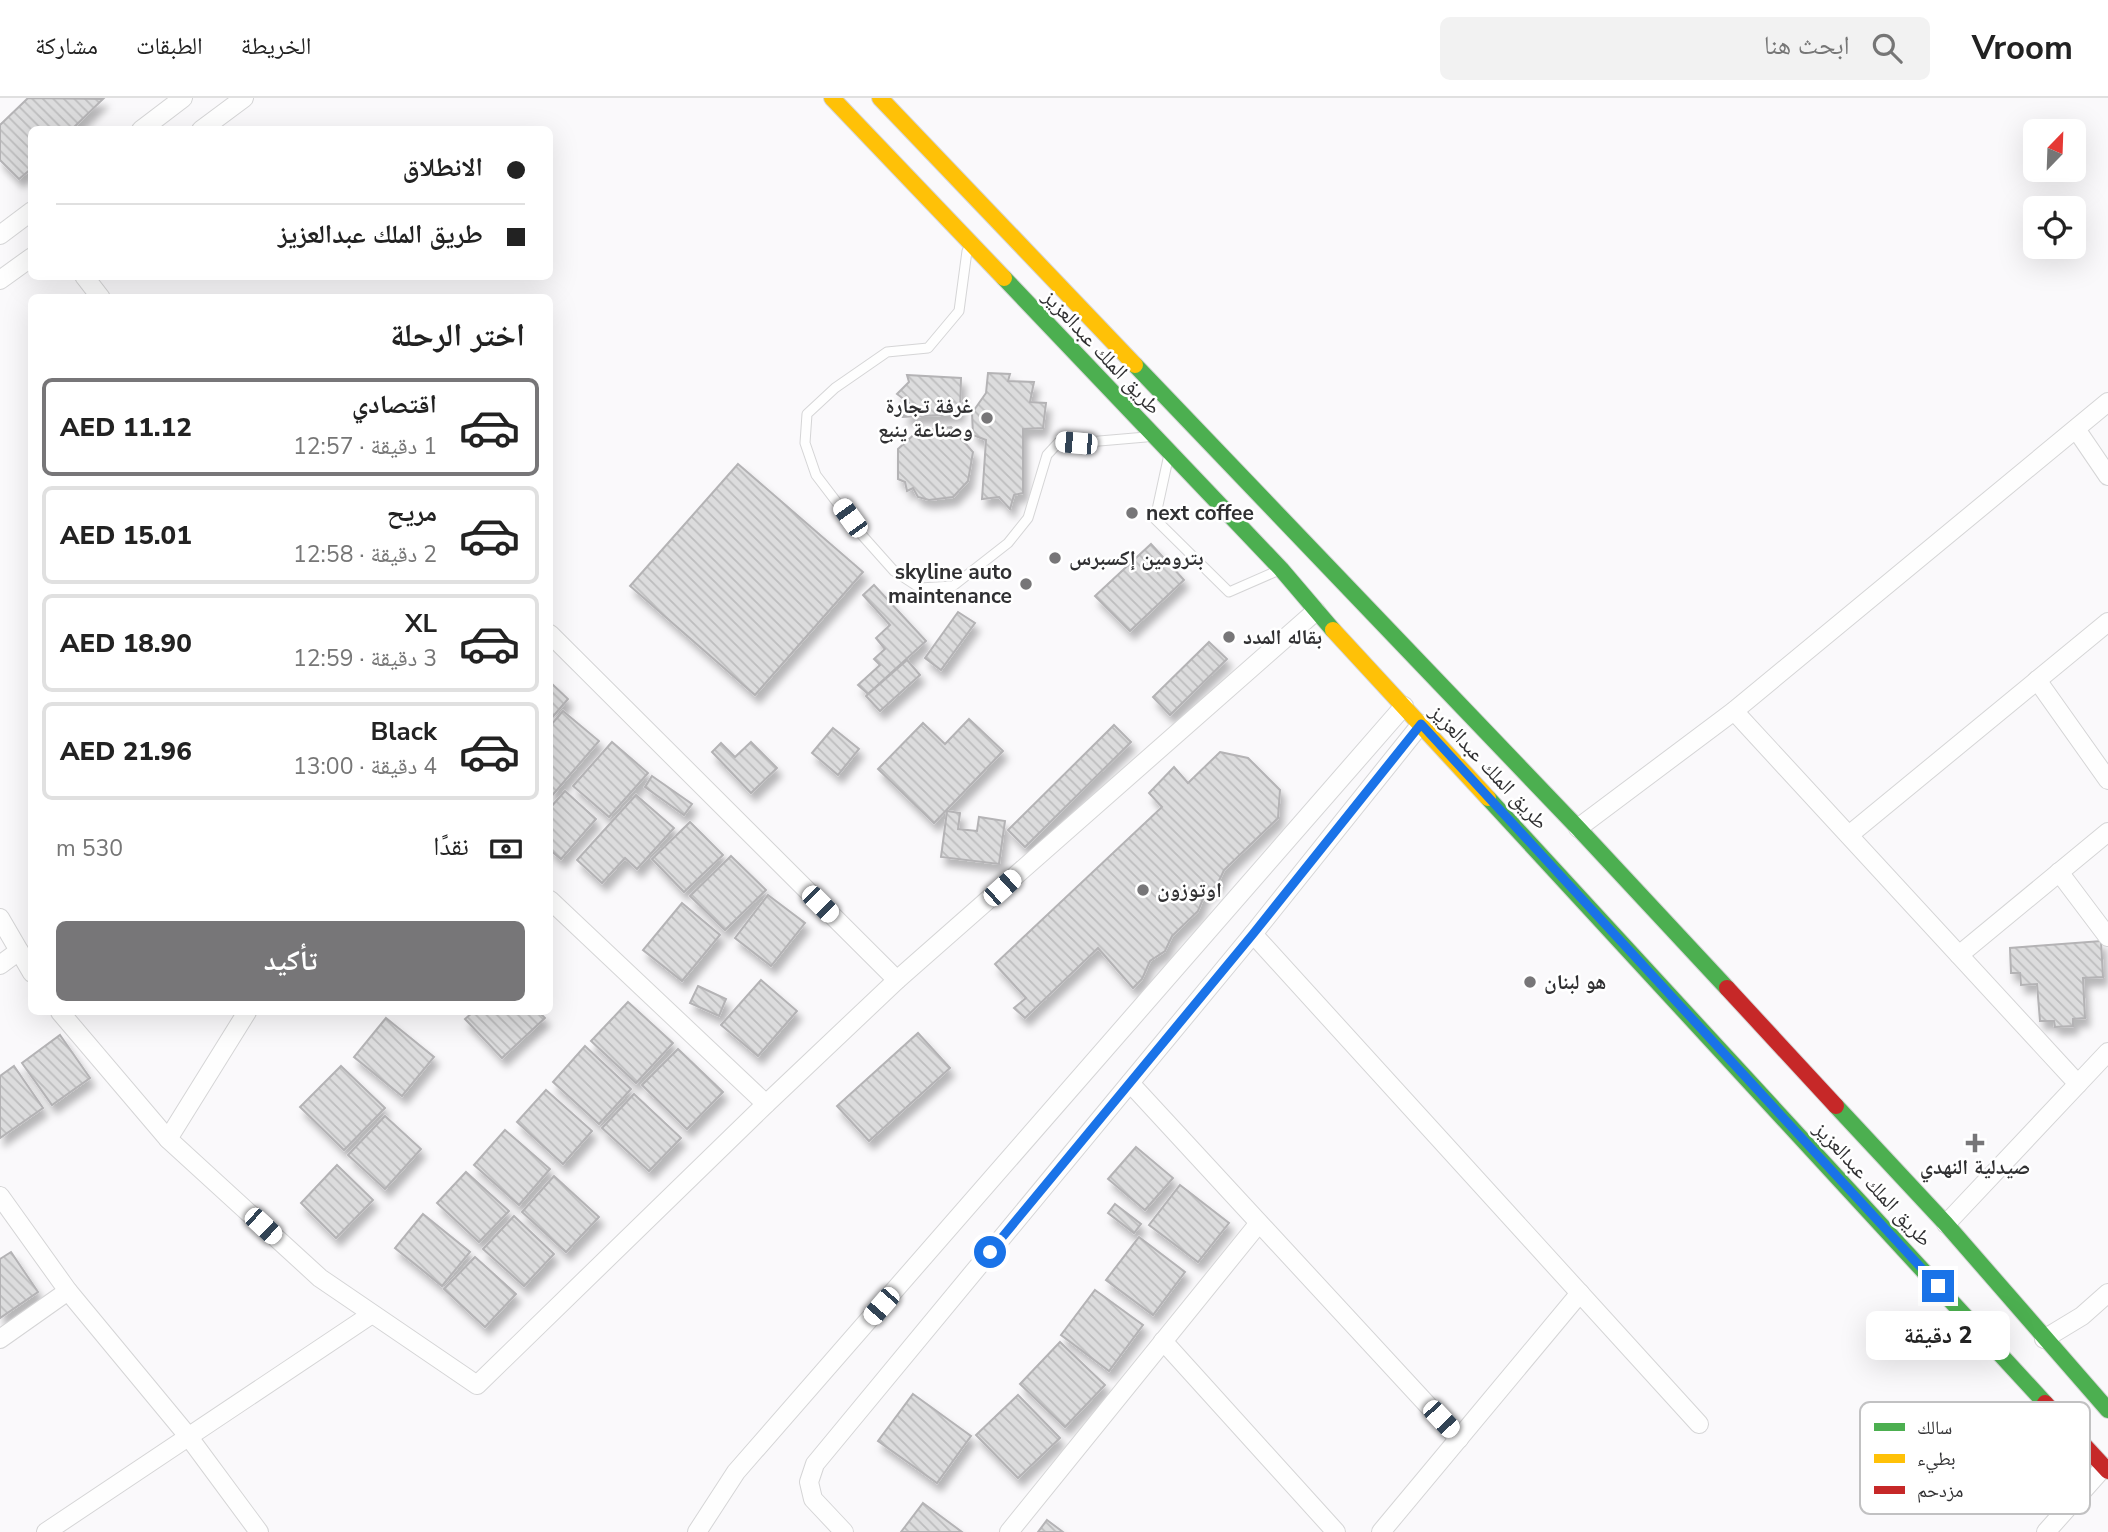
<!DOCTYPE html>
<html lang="ar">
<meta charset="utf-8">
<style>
:root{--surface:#fff;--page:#f2f2f2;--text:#222;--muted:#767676;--line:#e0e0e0;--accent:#777678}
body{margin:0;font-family:"Nunito Sans","Noto Naskh Arabic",sans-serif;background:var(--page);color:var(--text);direction:rtl;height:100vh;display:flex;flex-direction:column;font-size:26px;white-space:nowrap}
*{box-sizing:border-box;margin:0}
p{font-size:23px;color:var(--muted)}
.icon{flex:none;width:38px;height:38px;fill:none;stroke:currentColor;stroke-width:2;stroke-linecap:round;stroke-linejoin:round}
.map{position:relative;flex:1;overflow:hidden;direction:ltr}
.sheet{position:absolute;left:28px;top:196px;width:525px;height:721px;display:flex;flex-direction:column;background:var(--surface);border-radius:10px;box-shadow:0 7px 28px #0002;direction:rtl}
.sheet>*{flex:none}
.hud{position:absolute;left:28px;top:28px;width:525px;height:154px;border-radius:10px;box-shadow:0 7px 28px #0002;direction:rtl;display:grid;align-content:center;height:154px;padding:0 28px;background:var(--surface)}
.needle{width:46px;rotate:23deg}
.fabs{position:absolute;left:2023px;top:21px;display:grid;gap:14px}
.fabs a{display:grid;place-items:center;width:63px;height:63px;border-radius:10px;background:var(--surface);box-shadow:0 7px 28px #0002;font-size:35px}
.end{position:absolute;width:32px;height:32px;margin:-16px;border:9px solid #1a73e8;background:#fff;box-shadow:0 0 0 4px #fff}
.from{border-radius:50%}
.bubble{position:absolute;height:49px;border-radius:10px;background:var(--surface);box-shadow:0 7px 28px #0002;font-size:23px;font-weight:800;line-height:49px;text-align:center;direction:rtl}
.car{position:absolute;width:21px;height:42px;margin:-21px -10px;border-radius:9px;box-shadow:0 0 5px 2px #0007;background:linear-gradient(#fff 24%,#345 0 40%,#fff 0 76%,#345 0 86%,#fff 0)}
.hud b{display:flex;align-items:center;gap:24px;height:66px;font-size:26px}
.hud b+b{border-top:2px solid var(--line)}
.hud i{width:18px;height:18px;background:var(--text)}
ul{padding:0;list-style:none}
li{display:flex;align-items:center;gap:21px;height:98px;margin:0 14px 10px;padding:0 14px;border:4px solid var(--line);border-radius:10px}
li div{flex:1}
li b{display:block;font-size:26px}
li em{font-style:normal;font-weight:800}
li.selected{border-color:var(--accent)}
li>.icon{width:63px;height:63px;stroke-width:1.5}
h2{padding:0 28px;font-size:32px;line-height:84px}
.pay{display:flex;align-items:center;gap:18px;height:77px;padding:0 28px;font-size:26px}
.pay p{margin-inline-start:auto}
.action{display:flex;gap:14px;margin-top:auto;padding:14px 28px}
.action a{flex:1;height:80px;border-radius:10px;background:var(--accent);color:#fff;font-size:28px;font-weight:800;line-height:80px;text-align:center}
header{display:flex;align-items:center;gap:42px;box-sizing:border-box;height:98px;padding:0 35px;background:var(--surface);border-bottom:2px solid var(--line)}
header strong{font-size:33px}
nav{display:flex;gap:38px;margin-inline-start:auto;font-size:24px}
.search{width:490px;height:63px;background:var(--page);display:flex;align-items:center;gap:18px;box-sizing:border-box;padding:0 24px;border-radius:10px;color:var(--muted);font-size:26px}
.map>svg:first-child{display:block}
.building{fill:url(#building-back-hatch);stroke:#b4b3b5;stroke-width:2;filter:url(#shadow)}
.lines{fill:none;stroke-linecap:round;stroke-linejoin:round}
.lane-casing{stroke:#d5d5d6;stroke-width:11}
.street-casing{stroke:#d5d5d6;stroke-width:20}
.fast-casing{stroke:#d5d5d6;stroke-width:18}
.slow-casing{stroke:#d5d5d6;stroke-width:18}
.jam-casing{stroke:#d5d5d6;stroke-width:18}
.lane{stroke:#fefefe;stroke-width:9}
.street{stroke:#fefefe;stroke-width:18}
.fast{stroke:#4caf50;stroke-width:16}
.slow{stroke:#ffc107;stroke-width:16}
.jam{stroke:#c62828;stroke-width:16}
.route{stroke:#1a73e8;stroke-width:9}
.poi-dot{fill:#777678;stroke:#fff;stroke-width:2.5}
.labels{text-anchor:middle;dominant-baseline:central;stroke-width:5;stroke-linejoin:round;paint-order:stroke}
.street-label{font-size:21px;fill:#303032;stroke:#fff}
.poi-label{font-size:21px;font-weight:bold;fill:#303032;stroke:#fff;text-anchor:start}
.key{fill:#fff;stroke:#c1c1c2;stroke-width:2}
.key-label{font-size:19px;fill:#303032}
</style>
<header>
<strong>Vroom</strong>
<div class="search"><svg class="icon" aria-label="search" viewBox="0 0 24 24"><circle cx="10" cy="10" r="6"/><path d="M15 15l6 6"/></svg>ابحث هنا</div>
<nav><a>الخريطة</a><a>الطبقات</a><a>مشاركة</a></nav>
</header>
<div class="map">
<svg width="2108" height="1434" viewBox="0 0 2108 1434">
<defs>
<pattern id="building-back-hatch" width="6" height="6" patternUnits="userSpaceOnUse" patternTransform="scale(1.75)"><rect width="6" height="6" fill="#dcdcdd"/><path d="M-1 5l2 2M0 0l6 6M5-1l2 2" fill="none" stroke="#bdbdbe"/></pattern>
<filter id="shadow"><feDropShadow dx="4.5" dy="8" stdDeviation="3.5" flood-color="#0004"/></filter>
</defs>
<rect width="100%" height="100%" fill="#faf9fb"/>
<g class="building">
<path d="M28 0 103 1 71 32H32V70L19 81 0 62V27Z"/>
<path d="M988 275 1010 276 1008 283 1034 284 1030 304 1046 305 1043 330 1023 331V395L1014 397 1010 411 999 399 982 401 986 342 973 337 972 315 986 295Z"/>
<path d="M907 277 961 280 960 316 903 319 910 306 897 296 909 284Z"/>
<path d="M951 329 973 354 968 383 953 399 929 402 918 399 913 390 907 393 905 384 898 381V351L918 333Z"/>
<path d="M738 366 863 474 755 597 630 488Z"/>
<path d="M1151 446 1184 482 1130 533 1095 498Z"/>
<path d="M874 487 926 543 868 596 858 587 880 567 874 561 885 551 876 540 890 527 863 497Z"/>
<path d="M958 514 975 525 941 572 925 560Z"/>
<path d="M1209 544 1227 561 1170 617 1153 599Z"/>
<path d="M907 562 920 577 880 613 866 598Z"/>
<path d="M550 584 568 601 550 622Z"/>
<path d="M563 613 599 643 550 700V628Z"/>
<path d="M969 621 1003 653 934 725 878 671 923 625 945 646Z"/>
<path d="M1114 627 1131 644 1025 749 1008 732Z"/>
<path d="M833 630 859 651 838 677 812 655Z"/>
<path d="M612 644 648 675 609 719 573 688Z"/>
<path d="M751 644 777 670 751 695 712 654 721 645 735 659Z"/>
<path d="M1220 654 1248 660 1280 692 1278 720 1224 772 1217 787 1205 796 1198 813 1172 838 1165 853 1150 863 1142 881 1133 890 1098 850 1025 920 1014 910 1026 900 995 866 1162 709 1149 695 1174 669 1188 685Z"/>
<path d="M652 678 692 706 684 717 645 689Z"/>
<path d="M565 693 596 721 561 761 550 752V710Z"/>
<path d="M636 697 674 730 637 771 625 760 602 785 577 762Z"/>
<path d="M947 713 960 715 958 731 977 733 979 719 1005 723 999 766 941 759Z"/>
<path d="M690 724 723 757 684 794 652 761Z"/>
<path d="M731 758 766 792 725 832 690 798Z"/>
<path d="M768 797 805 825 771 868 735 840Z"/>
<path d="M682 805 720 837 682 883 643 852Z"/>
<path d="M2101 843 2103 879 2083 880 2085 920 2073 921V928L2055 929 2054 923H2040L2037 886 2021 887 2020 875H2011L2010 850Z"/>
<path d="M761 882 797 913 758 958 721 927Z"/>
<path d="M698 888 726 901 719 918 690 905Z"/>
<path d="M628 904 673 945 636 985 591 943Z"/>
<path d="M473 914H539L545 920 502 960 465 921Z"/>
<path d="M386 920 434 959 402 998 354 959Z"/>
<path d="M918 935 950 970 869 1043 837 1008Z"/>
<path d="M60 937 90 980 52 1007 22 965Z"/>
<path d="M585 948 631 991 599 1026 553 984Z"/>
<path d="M678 951 723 994 687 1031 642 987Z"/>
<path d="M14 968 43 1010 0 1040V978Z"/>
<path d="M341 968 385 1010 344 1052 300 1009Z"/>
<path d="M546 992 592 1033 563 1066 517 1024Z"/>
<path d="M634 996 681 1040 649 1073 602 1030Z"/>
<path d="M385 1018 421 1051 385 1091 348 1057Z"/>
<path d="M505 1032 550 1071 519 1107 474 1067Z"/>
<path d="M1136 1049 1173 1080 1145 1112 1108 1081Z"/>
<path d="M337 1067 373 1102 336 1140 301 1105Z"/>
<path d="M466 1074 509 1113 479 1144 437 1105Z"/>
<path d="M554 1078 599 1119 566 1154 522 1114Z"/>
<path d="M1180 1087 1229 1125 1198 1164 1149 1127Z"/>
<path d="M1115 1106 1141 1126 1134 1135 1108 1115Z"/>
<path d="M423 1116 470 1154 442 1188 395 1150Z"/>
<path d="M514 1118 554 1156 524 1188 483 1151Z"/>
<path d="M1139 1139 1185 1174 1153 1217 1106 1182Z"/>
<path d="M11 1154 38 1194 0 1220V1161Z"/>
<path d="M475 1159 516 1196 485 1229 444 1191Z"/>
<path d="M1095 1192 1143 1227 1109 1273 1061 1237Z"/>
<path d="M1060 1244 1105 1287 1065 1329 1020 1286Z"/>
<path d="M913 1296 971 1338 937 1385 878 1343Z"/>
<path d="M1018 1297 1060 1340 1018 1380 976 1337Z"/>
<path d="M923 1405 962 1434H901Z"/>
<path d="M1047 1422 1063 1434H1038Z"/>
</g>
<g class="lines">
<defs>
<g id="lane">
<path d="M967 153 959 213 928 250 887 254 835 290 807 316 805 345 816 377 861 436 894 473 920 490 953 488 1008 445 1028 420 1047 357 1059 344 1076 345 1146 339"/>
<path d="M1168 361 1155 421 1229 494 1277 473"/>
</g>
<g id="street">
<path d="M141 32 183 0"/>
<path d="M201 32 244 0"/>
<path d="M0 137 32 113"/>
<path d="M84 178 101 200"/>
<path d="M0 182 32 159"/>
<path d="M2076 331 2108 378"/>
<path d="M550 536 897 882"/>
<path d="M2037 582 2108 682"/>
<path d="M1734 613 2078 986"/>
<path d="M1578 730 1734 613 2108 304"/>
<path d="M1849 737 2108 524"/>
<path d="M2059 774 2108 839"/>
<path d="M550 802 766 1006"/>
<path d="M0 820 32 875"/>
<path d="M1253 836 1699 1326"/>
<path d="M1959 857 2108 734"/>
<path d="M0 867 19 853"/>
<path d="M60 914 168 1041 320 1180 477 1287 766 1006 897 882 1316 513"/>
<path d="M1130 985 1459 1341"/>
<path d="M168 1041 247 914"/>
<path d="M0 1098 68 1193 0 1241"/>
<path d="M1946 1126 2108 954"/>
<path d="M68 1193 188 1338 259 1434"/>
<path d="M2044 1241 2082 1218 2108 1195"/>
<path d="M1163 1243 1336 1434"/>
<path d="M46 1434 372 1216"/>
<path d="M697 1434 736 1374 1404 608"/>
<path d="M844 1434 813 1401 809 1384 815 1366 1253 836 1421 626"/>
<path d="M1009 1434 1259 1125"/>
<path d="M1381 1434 1580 1195"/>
<path d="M2046 1434 2104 1369"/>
</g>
<g id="fast">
<path d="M1004 180 1281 471 1333 532"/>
<path d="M1135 267 1578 730 1727 890"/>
<path d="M1488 700 2045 1305"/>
<path d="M1836 1008 1946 1126 2108 1312"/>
</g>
<g id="slow">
<path d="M832 0 1004 180"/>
<path d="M880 0 1135 267"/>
<path d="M1333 532 1488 700"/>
</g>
<g id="jam">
<path d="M1727 890 1836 1008"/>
<path d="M2045 1305 2108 1373"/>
</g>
</defs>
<use href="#lane" class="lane-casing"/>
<use href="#street" class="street-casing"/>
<use href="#fast" class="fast-casing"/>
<use href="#slow" class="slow-casing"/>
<use href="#jam" class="jam-casing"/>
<use href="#lane" class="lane"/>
<use href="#street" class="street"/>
<use href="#fast" class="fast"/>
<use href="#slow" class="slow"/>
<use href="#jam" class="jam"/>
</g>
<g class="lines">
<path class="route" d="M990 1154 1253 836 1421 626 1938 1188"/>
</g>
<g class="poi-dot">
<circle cx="987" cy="320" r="7"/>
<circle cx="1132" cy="415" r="7"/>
<circle cx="1055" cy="460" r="7"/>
<circle cx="1026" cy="486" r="7"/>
<circle cx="1229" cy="539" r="7"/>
<circle cx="1143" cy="792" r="7"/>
<circle cx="1530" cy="884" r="7"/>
<path d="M1971.5 1034.5h7v7h7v7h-7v7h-7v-7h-7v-7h7z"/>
</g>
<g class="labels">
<g class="street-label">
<text transform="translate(1102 254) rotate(47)">طريق الملك عبدالعزيز</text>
<text transform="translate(1489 669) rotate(47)">طريق الملك عبدالعزيز</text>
<text transform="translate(1873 1086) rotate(47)">طريق الملك عبدالعزيز</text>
</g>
<g class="poi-label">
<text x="973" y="308" text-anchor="end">غرفة تجارة<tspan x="973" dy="24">وصناعة ينبع</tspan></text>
<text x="1146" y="415">next coffee</text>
<text x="1069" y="460">بترومين إكسبرس</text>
<text x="1012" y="474" text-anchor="end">skyline auto<tspan x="1012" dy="24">maintenance</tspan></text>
<text x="1243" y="539">بقاله المدد</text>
<text x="1157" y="792">اوتوزون</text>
<text x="1544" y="884">هو لبنان</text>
<text x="1975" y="1069" text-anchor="middle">صيدلية النهدي</text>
</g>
</g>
<rect x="1860" y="1304" width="230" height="112" rx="10" class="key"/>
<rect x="1874" y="1325" width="31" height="8" fill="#4caf50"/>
<rect x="1874" y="1356" width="31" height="9" fill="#ffc107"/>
<rect x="1874" y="1388" width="31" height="8" fill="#c62828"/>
<g class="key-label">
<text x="1917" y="1336">سالك</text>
<text x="1917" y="1367">بطيء</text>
<text x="1917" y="1399">مزدحم</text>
</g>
</svg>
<div class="fabs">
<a><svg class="needle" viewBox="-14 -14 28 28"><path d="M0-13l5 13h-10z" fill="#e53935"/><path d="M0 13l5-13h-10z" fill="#767676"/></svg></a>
<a><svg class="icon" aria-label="locate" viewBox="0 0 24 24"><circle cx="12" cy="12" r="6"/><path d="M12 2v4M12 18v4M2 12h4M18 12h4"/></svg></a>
</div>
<i class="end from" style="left:990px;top:1154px"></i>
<i class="end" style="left:1938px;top:1188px"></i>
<div class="bubble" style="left:1866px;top:1213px;width:144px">2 دقيقة</div>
<i class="car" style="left:1076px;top:345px;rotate:275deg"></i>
<i class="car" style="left:850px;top:420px;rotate:324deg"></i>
<i class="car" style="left:1002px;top:790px;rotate:48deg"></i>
<i class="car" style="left:820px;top:806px;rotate:135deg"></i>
<i class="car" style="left:263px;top:1128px;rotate:133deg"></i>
<i class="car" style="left:881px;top:1208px;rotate:221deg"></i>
<i class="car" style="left:1441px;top:1321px;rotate:137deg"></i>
<div class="hud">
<b><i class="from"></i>الانطلاق</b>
<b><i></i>طريق الملك عبدالعزيز</b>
</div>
<section class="sheet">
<h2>اختر الرحلة</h2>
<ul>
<li class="selected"><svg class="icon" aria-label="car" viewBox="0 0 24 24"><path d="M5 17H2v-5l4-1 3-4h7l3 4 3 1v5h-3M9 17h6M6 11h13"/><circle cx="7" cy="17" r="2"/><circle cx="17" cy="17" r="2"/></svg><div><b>اقتصادي</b><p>1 دقيقة · 12:57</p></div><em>AED 11.12</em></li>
<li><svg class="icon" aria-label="car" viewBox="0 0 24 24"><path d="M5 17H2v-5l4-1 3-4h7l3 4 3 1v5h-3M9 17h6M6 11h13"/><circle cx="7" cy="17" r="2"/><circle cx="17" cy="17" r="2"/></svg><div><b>مريح</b><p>2 دقيقة · 12:58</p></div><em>AED 15.01</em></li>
<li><svg class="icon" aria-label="car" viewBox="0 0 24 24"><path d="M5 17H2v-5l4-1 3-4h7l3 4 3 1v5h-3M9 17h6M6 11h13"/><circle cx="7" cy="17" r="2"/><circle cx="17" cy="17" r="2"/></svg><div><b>XL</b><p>3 دقيقة · 12:59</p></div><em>AED 18.90</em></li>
<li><svg class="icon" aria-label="car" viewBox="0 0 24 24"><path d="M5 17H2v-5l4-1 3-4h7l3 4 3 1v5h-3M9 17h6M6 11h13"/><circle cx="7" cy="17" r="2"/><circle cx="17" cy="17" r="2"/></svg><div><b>Black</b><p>4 دقيقة · 13:00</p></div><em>AED 21.96</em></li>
</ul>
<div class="pay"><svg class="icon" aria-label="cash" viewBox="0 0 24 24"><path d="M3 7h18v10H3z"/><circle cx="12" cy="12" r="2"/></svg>نقدًا<p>530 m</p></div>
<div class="action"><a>تأكيد</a></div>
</section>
</div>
